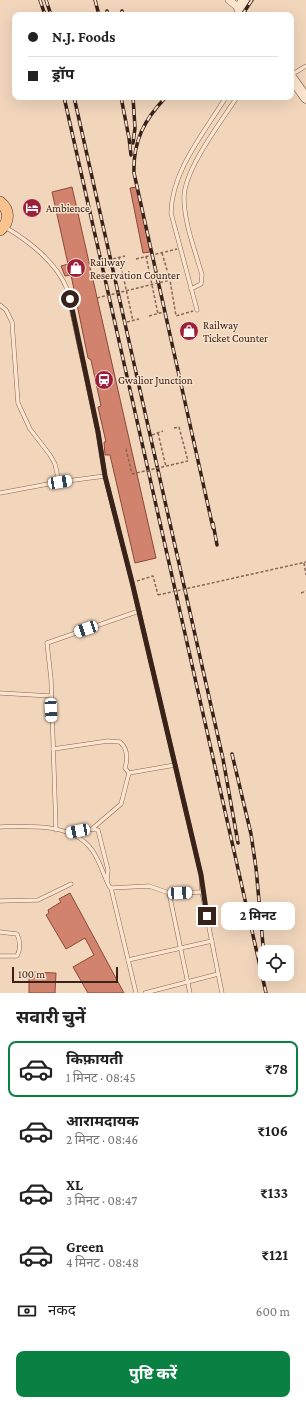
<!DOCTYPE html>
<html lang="hi">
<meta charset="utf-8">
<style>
:root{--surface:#fff;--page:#f2f2f2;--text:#222;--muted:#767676;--line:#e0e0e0;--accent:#0b8043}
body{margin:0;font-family:"Crimson Pro","Noto Sans Devanagari",serif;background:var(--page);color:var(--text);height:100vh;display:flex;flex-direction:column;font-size:15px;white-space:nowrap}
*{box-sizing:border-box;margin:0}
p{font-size:13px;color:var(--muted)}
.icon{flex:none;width:22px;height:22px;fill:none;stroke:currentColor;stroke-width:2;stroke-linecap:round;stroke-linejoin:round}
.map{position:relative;height:993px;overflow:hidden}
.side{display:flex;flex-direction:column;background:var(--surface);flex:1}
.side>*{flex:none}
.hud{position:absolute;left:12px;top:12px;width:282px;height:88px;border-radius:8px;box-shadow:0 4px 16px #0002;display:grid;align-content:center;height:88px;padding:0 16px;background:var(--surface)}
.fabs{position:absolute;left:258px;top:945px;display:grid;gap:8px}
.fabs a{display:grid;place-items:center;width:36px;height:36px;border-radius:8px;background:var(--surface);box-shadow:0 4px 16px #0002;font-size:20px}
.scale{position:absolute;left:12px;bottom:10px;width:106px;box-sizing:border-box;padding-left:4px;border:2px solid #38221a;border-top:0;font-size:11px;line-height:14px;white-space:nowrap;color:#38221a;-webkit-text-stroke:3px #f8e2cc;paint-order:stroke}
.end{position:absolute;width:18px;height:18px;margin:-9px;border:5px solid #38221a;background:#fff;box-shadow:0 0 0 2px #fff}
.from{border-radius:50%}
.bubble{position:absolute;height:28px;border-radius:8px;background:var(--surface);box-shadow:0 4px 16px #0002;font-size:13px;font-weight:700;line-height:28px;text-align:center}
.car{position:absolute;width:12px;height:24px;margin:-12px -6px;border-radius:5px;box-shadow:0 0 3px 1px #0007;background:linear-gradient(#fff 24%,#345 0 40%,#fff 0 76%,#345 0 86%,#fff 0)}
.hud b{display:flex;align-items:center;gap:14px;height:38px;font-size:15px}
.hud b+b{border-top:1px solid var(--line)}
.hud i{width:10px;height:10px;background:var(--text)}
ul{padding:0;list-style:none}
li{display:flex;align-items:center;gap:12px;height:56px;margin:0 8px 6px;padding:0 8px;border:2px solid transparent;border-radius:8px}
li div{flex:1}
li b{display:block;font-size:15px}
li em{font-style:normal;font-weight:700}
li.on{border-color:var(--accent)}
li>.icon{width:36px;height:36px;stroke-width:1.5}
h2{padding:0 16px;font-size:18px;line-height:48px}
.pay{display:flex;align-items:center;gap:10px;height:44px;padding:0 16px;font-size:15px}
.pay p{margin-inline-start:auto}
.cta{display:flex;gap:8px;margin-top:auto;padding:8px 16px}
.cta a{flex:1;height:46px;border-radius:8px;background:var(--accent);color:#fff;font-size:16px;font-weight:700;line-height:46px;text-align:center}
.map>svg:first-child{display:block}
.building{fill:#d2836e;stroke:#8b4838}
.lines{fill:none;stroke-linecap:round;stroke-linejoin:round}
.service-casing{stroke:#8a6554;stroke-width:4.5}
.minor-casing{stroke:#8a6554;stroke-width:8}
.secondary-casing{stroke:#6b4738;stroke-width:11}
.primary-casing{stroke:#573529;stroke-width:12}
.path{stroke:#8a6554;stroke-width:1.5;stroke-dasharray:3 2;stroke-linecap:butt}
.service{stroke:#fbe5cf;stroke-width:3.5}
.minor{stroke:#fbe5cf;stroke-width:7}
.secondary{stroke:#fbe5cf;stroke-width:10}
.primary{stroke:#f9c28f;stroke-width:11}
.rail-casing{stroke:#38221a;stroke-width:3.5}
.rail{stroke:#f8e2cc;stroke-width:2;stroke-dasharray:6;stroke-linecap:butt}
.path-bridge{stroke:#8a6554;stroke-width:1.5;stroke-dasharray:3 2;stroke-linecap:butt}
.route{stroke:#38221a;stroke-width:5}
.labels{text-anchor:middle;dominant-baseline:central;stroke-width:3;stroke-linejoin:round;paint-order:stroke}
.poi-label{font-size:11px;fill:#38221a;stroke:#f8e2cc;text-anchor:start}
</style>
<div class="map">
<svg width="306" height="993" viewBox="0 0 306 993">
<rect width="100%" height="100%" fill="#f1d6bc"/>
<g class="building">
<path d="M72 187 156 558 135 563 110 455H105L104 442H106L98 407 101 406 91 360 88 358 71 275 65 276 61 266 68 264 52 192Z"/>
<path d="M137 187 150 252 143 253 130 188Z"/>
<path d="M70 893 124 993H88L73 967 94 955 85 938 66 949 46 915 49 913 48 910 61 902 59 899Z"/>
<path d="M29 972 56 973 55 993H29Z"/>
</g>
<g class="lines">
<defs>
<g id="service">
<path d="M291 75 306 66"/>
<path d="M5 227C29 241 57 263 67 289L98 432 105 476 132 582 201 875 202 892 222 993"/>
<path d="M191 289 201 284 202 275C195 250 184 223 184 197 185 168 221 122 237 97"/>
<path d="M0 305 6 310 12 322 18 403 30 429 50 455 55 464 59 482"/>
<path d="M197 310 171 213C172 170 204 133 226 97"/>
<path d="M0 493 59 482 105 476"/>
<path d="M0 693 51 696"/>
<path d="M53 749 108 741 120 742C128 749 128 758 125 768L129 773 175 765"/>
<path d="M0 827C29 826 73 823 92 850 100 861 103 874 109 886L111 888 149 886 169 893 190 993"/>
<path d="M93 828 121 804 129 773"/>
<path d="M56 830 51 679 47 643 139 611"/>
<path d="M68 832 88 829 98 830 108 870 107 881"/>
<path d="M111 888 136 993"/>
<path d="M169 893 202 892"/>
<path d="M0 901 38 900 71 884"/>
<path d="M0 932 17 934C20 940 21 949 17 956H0"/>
<path d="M128 960 212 941"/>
<path d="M145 993 218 974"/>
</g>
<path id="minor" d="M229 0 239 8"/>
<g id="secondary">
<path d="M242 15 239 8 244 0"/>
<path d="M291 77 306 98"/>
</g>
<path id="primary" d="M0 202C10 210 10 222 0 230"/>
</defs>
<use href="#service" class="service-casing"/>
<use href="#minor" class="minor-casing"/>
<use href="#secondary" class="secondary-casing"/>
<use href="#primary" class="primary-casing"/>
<g class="path">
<path d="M162 253 170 280 176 316 193 311"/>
<path d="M146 256 158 314"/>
<path d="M119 257 133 321"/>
<path d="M113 259 125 256"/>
<path d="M136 259 177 249"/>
<path d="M149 316 163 312"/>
<path d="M127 322 139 319"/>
<path d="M174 428 179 427 188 461"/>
<path d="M158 433 166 467"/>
<path d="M152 435 163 431"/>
<path d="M126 449 132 474"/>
<path d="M304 563 306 575"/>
<path d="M137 581 153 576 158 595"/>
<path d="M301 593 306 591"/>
</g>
<use href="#service" class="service"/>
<use href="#minor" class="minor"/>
<use href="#secondary" class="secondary"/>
<use href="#primary" class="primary"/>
<defs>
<g id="rail">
<path d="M40 0 45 15"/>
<path d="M46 0 51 15"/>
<path d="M95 0 99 15"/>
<path d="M107 11 108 15"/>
<path d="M122 11 123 15"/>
<path d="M242 15 252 0"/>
<path d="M64 97 266 993"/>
<path d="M74 97 223 759 238 843"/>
<path d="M121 97 129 138 131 155"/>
<path d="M133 97 135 128 133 143"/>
<path d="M166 97C144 120 133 141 134 173L213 528"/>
<path d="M213 523 217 545"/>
<path d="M232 754 251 834 256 868 265 967"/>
</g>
</defs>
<use href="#rail" class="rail-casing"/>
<use href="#rail" class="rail"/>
<g class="path-bridge">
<path d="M97 298 170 280"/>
<path d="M132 474 188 461"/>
<path d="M158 595 306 562"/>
</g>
</g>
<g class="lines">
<path class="route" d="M70 299 98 432 105 476 132 582 201 875 207 916"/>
</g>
<defs>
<symbol id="hotel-disc" viewBox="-11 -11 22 22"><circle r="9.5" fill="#9d1f3b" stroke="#f8e2cc"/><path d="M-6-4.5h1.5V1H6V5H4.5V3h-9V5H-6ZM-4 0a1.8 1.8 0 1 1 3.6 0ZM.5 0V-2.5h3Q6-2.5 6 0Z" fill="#fff"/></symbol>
<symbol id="shop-disc" viewBox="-11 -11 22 22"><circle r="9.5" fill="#9d1f3b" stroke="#f8e2cc"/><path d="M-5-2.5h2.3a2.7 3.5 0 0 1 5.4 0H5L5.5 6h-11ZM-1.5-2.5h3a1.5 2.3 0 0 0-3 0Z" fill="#fff"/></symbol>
<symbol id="station-disc" viewBox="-11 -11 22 22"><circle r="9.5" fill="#9d1f3b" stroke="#f8e2cc"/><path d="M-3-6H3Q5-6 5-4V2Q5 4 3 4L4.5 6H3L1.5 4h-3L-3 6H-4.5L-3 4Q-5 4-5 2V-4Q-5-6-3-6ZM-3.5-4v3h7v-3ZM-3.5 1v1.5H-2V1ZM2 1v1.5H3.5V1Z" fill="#fff"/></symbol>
</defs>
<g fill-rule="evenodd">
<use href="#hotel-disc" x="21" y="197" width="22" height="22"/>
<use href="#shop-disc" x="65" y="257" width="22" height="22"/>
<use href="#shop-disc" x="178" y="320" width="22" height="22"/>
<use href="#station-disc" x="93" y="369" width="22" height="22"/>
</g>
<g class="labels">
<g class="poi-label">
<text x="46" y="208">Ambience</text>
<text x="90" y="262">Railway<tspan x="90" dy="13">Reservation Counter</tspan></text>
<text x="203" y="325">Railway<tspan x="203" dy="13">Ticket Counter</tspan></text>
<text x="118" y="380">Gwalior Junction</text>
</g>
</g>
</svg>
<div class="fabs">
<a><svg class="icon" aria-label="locate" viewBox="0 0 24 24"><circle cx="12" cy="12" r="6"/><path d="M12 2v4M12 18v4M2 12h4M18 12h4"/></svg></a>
</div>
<div class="scale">100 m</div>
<i class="end from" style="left:70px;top:299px"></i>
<i class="end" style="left:207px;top:916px"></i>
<div class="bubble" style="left:221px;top:902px;width:74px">2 मिनट</div>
<i class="car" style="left:60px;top:482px;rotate:81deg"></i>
<i class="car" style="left:86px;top:629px;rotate:251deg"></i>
<i class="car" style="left:51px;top:710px;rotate:177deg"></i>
<i class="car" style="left:78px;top:831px;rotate:259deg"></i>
<i class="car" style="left:180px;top:893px;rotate:87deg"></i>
<div class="hud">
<b><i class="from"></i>N.J. Foods</b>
<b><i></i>ड्रॉप</b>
</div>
</div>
<section class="side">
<h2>सवारी चुनें</h2>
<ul>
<li class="on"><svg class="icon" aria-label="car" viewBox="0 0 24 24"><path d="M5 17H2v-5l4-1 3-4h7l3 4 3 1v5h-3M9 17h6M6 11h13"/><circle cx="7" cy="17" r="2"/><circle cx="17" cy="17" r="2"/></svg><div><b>किफ़ायती</b><p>1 मिनट · 08:45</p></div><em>₹78</em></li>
<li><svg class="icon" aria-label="car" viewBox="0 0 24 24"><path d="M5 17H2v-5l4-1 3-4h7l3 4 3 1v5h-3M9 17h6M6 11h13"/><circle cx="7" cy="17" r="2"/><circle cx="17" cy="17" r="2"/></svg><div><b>आरामदायक</b><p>2 मिनट · 08:46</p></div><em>₹106</em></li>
<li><svg class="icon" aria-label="car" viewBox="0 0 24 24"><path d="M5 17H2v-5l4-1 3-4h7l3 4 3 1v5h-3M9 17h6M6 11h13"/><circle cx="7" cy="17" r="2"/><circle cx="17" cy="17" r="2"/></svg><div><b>XL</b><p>3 मिनट · 08:47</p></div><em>₹133</em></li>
<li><svg class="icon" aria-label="car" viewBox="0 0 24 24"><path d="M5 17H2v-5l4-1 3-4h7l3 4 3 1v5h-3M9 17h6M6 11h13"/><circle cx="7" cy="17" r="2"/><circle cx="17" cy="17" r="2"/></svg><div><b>Green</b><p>4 मिनट · 08:48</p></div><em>₹121</em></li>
</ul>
<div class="pay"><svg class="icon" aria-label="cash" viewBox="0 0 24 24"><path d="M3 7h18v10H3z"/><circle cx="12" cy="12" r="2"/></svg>नकद<p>600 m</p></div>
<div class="cta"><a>पुष्टि करें</a></div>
</section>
